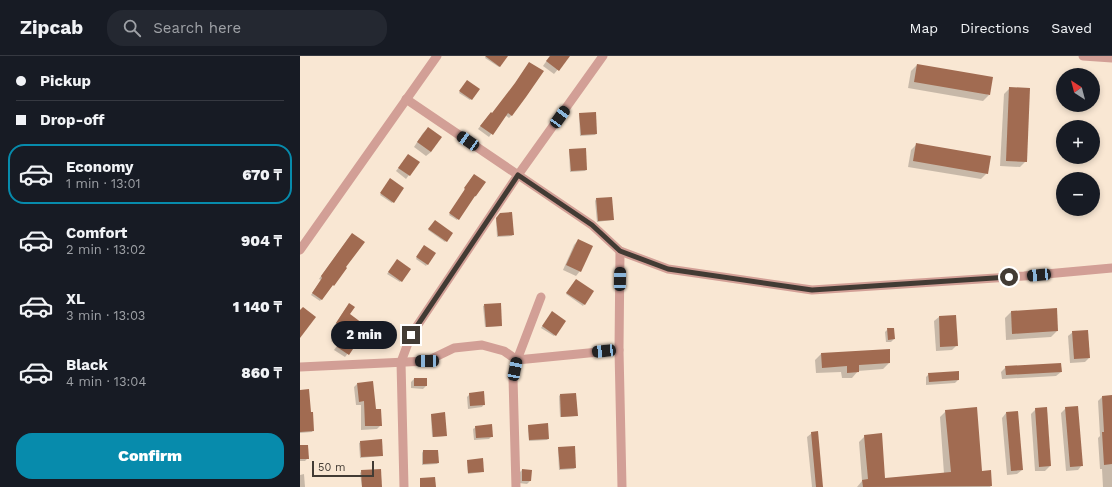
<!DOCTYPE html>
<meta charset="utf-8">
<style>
:root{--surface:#171b24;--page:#242831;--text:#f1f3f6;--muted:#9ea1a6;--line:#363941;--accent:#078bac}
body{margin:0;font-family:"Work Sans",sans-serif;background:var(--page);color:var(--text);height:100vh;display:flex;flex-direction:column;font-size:15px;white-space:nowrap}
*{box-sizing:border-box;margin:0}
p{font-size:13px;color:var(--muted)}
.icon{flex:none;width:22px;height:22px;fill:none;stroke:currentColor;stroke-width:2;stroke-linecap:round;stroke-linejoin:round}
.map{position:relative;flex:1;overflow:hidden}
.side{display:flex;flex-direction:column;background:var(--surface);width:300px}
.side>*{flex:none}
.top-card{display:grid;align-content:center;height:88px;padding:0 16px;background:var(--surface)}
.needle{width:26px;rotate:324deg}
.controls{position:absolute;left:756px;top:12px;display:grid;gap:8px}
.controls a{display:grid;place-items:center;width:44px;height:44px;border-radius:50%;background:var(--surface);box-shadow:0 2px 6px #0003;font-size:20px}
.scale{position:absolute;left:12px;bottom:10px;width:62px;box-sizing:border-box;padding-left:4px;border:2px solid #423b34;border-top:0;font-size:11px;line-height:14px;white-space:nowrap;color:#423b34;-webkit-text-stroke:3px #f9e7d3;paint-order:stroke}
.end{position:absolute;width:18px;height:18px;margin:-9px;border:5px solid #423b34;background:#fff;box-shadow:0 0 0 2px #fff}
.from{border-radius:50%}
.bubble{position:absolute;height:28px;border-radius:14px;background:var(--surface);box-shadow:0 2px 6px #0003;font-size:13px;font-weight:800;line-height:28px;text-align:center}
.car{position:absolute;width:12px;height:24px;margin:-12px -6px;border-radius:5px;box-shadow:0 0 3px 1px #0007;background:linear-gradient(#222 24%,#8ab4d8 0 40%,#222 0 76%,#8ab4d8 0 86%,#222 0)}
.top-card b{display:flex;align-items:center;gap:14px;height:38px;font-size:15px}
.top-card b+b{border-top:1px solid var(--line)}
.top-card i{width:10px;height:10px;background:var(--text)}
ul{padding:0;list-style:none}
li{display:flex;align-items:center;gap:12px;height:60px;margin:0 8px 6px;padding:0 8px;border:2px solid transparent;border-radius:16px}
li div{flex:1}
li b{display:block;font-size:15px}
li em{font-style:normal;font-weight:800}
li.on{border-color:var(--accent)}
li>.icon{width:36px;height:36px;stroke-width:1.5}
.button{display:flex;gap:8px;margin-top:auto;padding:8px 16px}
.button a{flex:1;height:46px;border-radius:16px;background:var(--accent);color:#fff;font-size:16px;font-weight:800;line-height:46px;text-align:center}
header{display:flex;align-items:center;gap:24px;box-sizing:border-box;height:56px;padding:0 20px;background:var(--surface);border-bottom:1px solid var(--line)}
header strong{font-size:19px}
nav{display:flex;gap:22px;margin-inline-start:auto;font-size:14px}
.search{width:280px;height:36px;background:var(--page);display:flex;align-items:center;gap:10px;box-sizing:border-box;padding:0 14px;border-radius:16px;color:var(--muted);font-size:15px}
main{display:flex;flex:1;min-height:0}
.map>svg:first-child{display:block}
.shadow{fill:#0003}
.building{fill:#a16b51}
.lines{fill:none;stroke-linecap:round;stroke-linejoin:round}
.minor{stroke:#d29f96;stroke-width:9}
.route{stroke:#423b34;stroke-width:5}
</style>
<header>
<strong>Zipcab</strong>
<div class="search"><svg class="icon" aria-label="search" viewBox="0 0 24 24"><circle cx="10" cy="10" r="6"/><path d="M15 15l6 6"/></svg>Search here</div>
<nav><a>Map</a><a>Directions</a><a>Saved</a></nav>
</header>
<main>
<section class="side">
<div class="top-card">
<b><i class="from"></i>Pickup</b>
<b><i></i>Drop-off</b>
</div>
<ul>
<li class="on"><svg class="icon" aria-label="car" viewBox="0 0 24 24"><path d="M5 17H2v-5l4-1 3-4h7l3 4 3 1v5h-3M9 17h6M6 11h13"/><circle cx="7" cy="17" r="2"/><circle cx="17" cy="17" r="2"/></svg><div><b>Economy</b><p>1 min · 13:01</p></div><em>670 ₸</em></li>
<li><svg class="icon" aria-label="car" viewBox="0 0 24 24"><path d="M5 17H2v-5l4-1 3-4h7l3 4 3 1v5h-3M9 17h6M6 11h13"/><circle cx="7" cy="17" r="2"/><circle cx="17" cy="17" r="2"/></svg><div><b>Comfort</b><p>2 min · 13:02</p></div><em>904 ₸</em></li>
<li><svg class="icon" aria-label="car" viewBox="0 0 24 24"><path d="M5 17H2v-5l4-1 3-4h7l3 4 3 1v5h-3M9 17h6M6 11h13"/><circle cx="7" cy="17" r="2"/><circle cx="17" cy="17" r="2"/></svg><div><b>XL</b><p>3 min · 13:03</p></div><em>1 140 ₸</em></li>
<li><svg class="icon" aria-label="car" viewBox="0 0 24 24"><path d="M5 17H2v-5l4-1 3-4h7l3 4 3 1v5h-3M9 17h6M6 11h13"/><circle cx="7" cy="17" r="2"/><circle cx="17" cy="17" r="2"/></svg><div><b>Black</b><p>4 min · 13:04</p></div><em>860 ₸</em></li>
</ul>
<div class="button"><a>Confirm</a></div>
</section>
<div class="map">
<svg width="812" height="431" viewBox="0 0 812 431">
<rect width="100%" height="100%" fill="#f9e7d3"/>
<g class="shadow">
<path d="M186 0H201L200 10 199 11 185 2Z"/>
<path d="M250 0H269L254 18 243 10Z"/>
<path d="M229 7 212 59 209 62 205 59 189 81 178 73 188 60 191 57 192 58 213 31Z"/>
<path d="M617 9 689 39 683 45 608 32 611 15Z"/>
<path d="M166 26 171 43 170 44 159 37Z"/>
<path d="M710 32 726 105 720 111 700 110 704 38Z"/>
<path d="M280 58 296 78 295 79 280 80 279 59Z"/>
<path d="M128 73 131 96 126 100 114 91 123 77Z"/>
<path d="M617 88 687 117 681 123 608 111 611 94Z"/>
<path d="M270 94 286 114 285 115 270 116 269 95Z"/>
<path d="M106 102 119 106 106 123 96 115Z"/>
<path d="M173 120 176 140 175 141 174 140 157 164 149 159 165 134H164Z"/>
<path d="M89 125 93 146 92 147 80 139Z"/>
<path d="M296 143 313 163 312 164 297 166 295 145Z"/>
<path d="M199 160 213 178 212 180 197 181 196 164Z"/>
<path d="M134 166 146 185 145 186 128 174Z"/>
<path d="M50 180 46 212 20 245 11 239 21 224 19 223Z"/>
<path d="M278 184 280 215 276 220 263 214 274 189Z"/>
<path d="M123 191 135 197 126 210 116 203Z"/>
<path d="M96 206 101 225 100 226 87 218Z"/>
<path d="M275 225 293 235 283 250 266 238Z"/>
<path d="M185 249 201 269 200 270 185 271 183 250Z"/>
<path d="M46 252 49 259 68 273 59 285 57 287H56L45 301 34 294 37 290 31 285 39 273 34 270Z"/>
<path d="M756 253 757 275 751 281 706 284 705 262 711 256Z"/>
<path d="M251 258 255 279 254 280 241 272Z"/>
<path d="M655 260 657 289 652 294 636 295 634 265 639 261Z"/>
<path d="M588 273 594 283 591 286H586L585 276Z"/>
<path d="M773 276 789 302 785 306 770 307 768 280Z"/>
<path d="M521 298 589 307 583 313 558 315 552 322H542L541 316 516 317 515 304Z"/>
<path d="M706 311 761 316 756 320 702 323 701 316Z"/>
<path d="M658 316V324L655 327 626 329V321L629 318Z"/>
<path d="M114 323 126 330 123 333 111 332V326Z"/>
<path d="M57 328 75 354 81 369 77 373 61 374V349H56L54 331Z"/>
<path d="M0 335 10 357 13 374 12 376 0 377Z"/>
<path d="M170 338 184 348 182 351 168 353 167 341Z"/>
<path d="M275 338 276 359 275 360 260 361 259 340 260 339Z"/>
<path d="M812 340V431H803L802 413H800L798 382 800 380 798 345 802 341Z"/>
<path d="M766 352 782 409 778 414 766 415 761 357Z"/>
<path d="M736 353 750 410 745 415H735L731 358Z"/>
<path d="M646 355 681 416 691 430 690 431H557L562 425 559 386 565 380 584 423 644 418 640 361Z"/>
<path d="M706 357 722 414 717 418 707 419 702 362Z"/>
<path d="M132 358 146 379 145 380 132 381 131 360Z"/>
<path d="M229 370 248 383 247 384 229 385 228 371Z"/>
<path d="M176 371 192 380 189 383 174 384 173 373Z"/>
<path d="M512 377 522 431H512L507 381Z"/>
<path d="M61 386 82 399 81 400 60 402 59 387Z"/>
<path d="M0 390 8 402 5 405H0Z"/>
<path d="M259 392 275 412 274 413 259 414 258 393Z"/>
<path d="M123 395 138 407 137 408 122 409V397Z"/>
<path d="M168 405 183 415 182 416 168 418 167 406Z"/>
<path d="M222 414 231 415 230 425 227 428 219 427V417Z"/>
<path d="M62 415 81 431H62L60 417Z"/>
<path d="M4 418 5 431H0V419Z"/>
</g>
<g class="building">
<path d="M185 0H208L200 11Z"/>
<path d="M250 0H270L259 15 246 5Z"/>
<path d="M229 6 244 15 226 41 212 60 208 57 193 79 180 70 191 56 192 57 215 27Z"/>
<path d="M617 8 693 21 690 39 614 26Z"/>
<path d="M167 24 180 33 172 44 159 35Z"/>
<path d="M709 31 730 32 727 106 706 105Z"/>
<path d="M296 56 297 78 281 79 279 57Z"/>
<path d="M128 71 142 81 131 96 117 86Z"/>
<path d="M616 87 691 100 688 118 613 105Z"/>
<path d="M286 92 287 114 271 115 269 93Z"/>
<path d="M108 98 120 106 110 120 98 112Z"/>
<path d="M174 118 186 126 176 140H175L159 164 149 157 165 133 164 132Z"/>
<path d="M90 122 104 132 94 147 80 137Z"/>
<path d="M312 141 314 164 298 165 296 142Z"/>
<path d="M212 156 214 179 198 180 196 162 200 157Z"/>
<path d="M135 164 153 177 147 186 128 173Z"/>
<path d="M52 177 65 186 46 211 47 212 34 230 33 229 22 244 12 237 22 222 21 220Z"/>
<path d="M278 183 293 190 281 216 266 209Z"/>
<path d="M124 189 136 197 128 209 116 201Z"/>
<path d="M97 203 111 213 102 226 88 216Z"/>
<path d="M276 223 294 235 285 249 266 237Z"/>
<path d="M49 247 55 251 50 258 70 273 60 285 59 284 49 299 37 291 39 287 33 282 41 270 36 267Z"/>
<path d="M201 247 202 270 186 271 184 248Z"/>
<path d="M3 251 16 261 0 282V254Z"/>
<path d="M757 252 758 275 712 278 711 255Z"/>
<path d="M252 255 266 265 256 280 242 270Z"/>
<path d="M656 259 658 290 640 291 639 260Z"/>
<path d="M587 272H594L595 283 588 284Z"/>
<path d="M788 274 790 302 774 303 772 275Z"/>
<path d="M590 293V307L559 309V316L547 317V310L522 312 521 297Z"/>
<path d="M761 307 762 316 706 319 705 310Z"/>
<path d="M659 315V324L629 326 628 317Z"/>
<rect x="114" y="322" width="13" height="8"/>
<path d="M73 325 76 353H81L82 370H65L64 345 59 346 57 327Z"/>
<path d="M9 333 11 356H13L14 375 0 376V334Z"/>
<path d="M184 335 185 349 170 350 169 337Z"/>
<path d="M276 337 278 360 261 361 260 338Z"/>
<path d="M812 339V408L804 409 802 376H804L802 340Z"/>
<path d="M778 350 783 410 770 411 765 351Z"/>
<path d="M677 351 682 415 691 414 692 430 563 431 562 424 568 423 564 379 582 377 585 422 651 416 645 354Z"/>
<path d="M747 351 751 410 739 411 735 352Z"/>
<path d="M718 355 723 414 711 415 706 356Z"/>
<path d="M145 356 147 380 133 381 131 358Z"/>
<path d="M248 367 249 383 229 384 228 369Z"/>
<path d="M192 368 193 381 176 382 175 370Z"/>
<path d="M518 375 523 431H516L511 376Z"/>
<path d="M82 383 83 400 61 401 60 385Z"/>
<path d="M0 389H8L9 403H0Z"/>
<path d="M275 390 276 412 260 413 258 391Z"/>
<path d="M123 394H138L139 407 123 408Z"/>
<path d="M183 402 184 416 168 417 167 404Z"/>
<path d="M81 413 82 431H62L61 414Z"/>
<path d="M222 413 232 414 231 425H222Z"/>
<path d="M135 421 136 431H120V422Z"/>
</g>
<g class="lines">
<g class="minor">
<path d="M783 0 812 2"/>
<path d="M106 43 292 169 320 195 368 213 512 234 724 220 812 212"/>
<path d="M0 194 137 0"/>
<path d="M320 195 319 294 322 431"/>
<path d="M0 311 127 305 154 292 182 289 204 295 217 304 319 294"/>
<path d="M104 431 101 306 111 279 218 119 303 0"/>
<path d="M216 431 213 322 217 304 241 241"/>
</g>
</g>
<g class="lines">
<path class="route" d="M111 279 218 119 292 169 320 195 368 213 512 234 709 221"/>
</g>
</svg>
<div class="controls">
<a><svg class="needle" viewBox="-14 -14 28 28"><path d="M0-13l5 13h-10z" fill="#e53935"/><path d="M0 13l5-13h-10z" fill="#9ea1a6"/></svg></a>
<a>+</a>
<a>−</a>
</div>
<div class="scale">50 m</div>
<i class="end from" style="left:709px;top:221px"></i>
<i class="end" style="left:111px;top:279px"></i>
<div class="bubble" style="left:31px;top:265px;width:66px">2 min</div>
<i class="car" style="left:260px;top:61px;rotate:36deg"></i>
<i class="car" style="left:168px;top:85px;rotate:304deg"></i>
<i class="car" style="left:739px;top:219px;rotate:265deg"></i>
<i class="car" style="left:320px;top:223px;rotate:1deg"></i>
<i class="car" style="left:304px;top:295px;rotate:264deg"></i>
<i class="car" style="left:127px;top:305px;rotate:269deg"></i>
<i class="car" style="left:215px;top:313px;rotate:11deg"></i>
</div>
</main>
